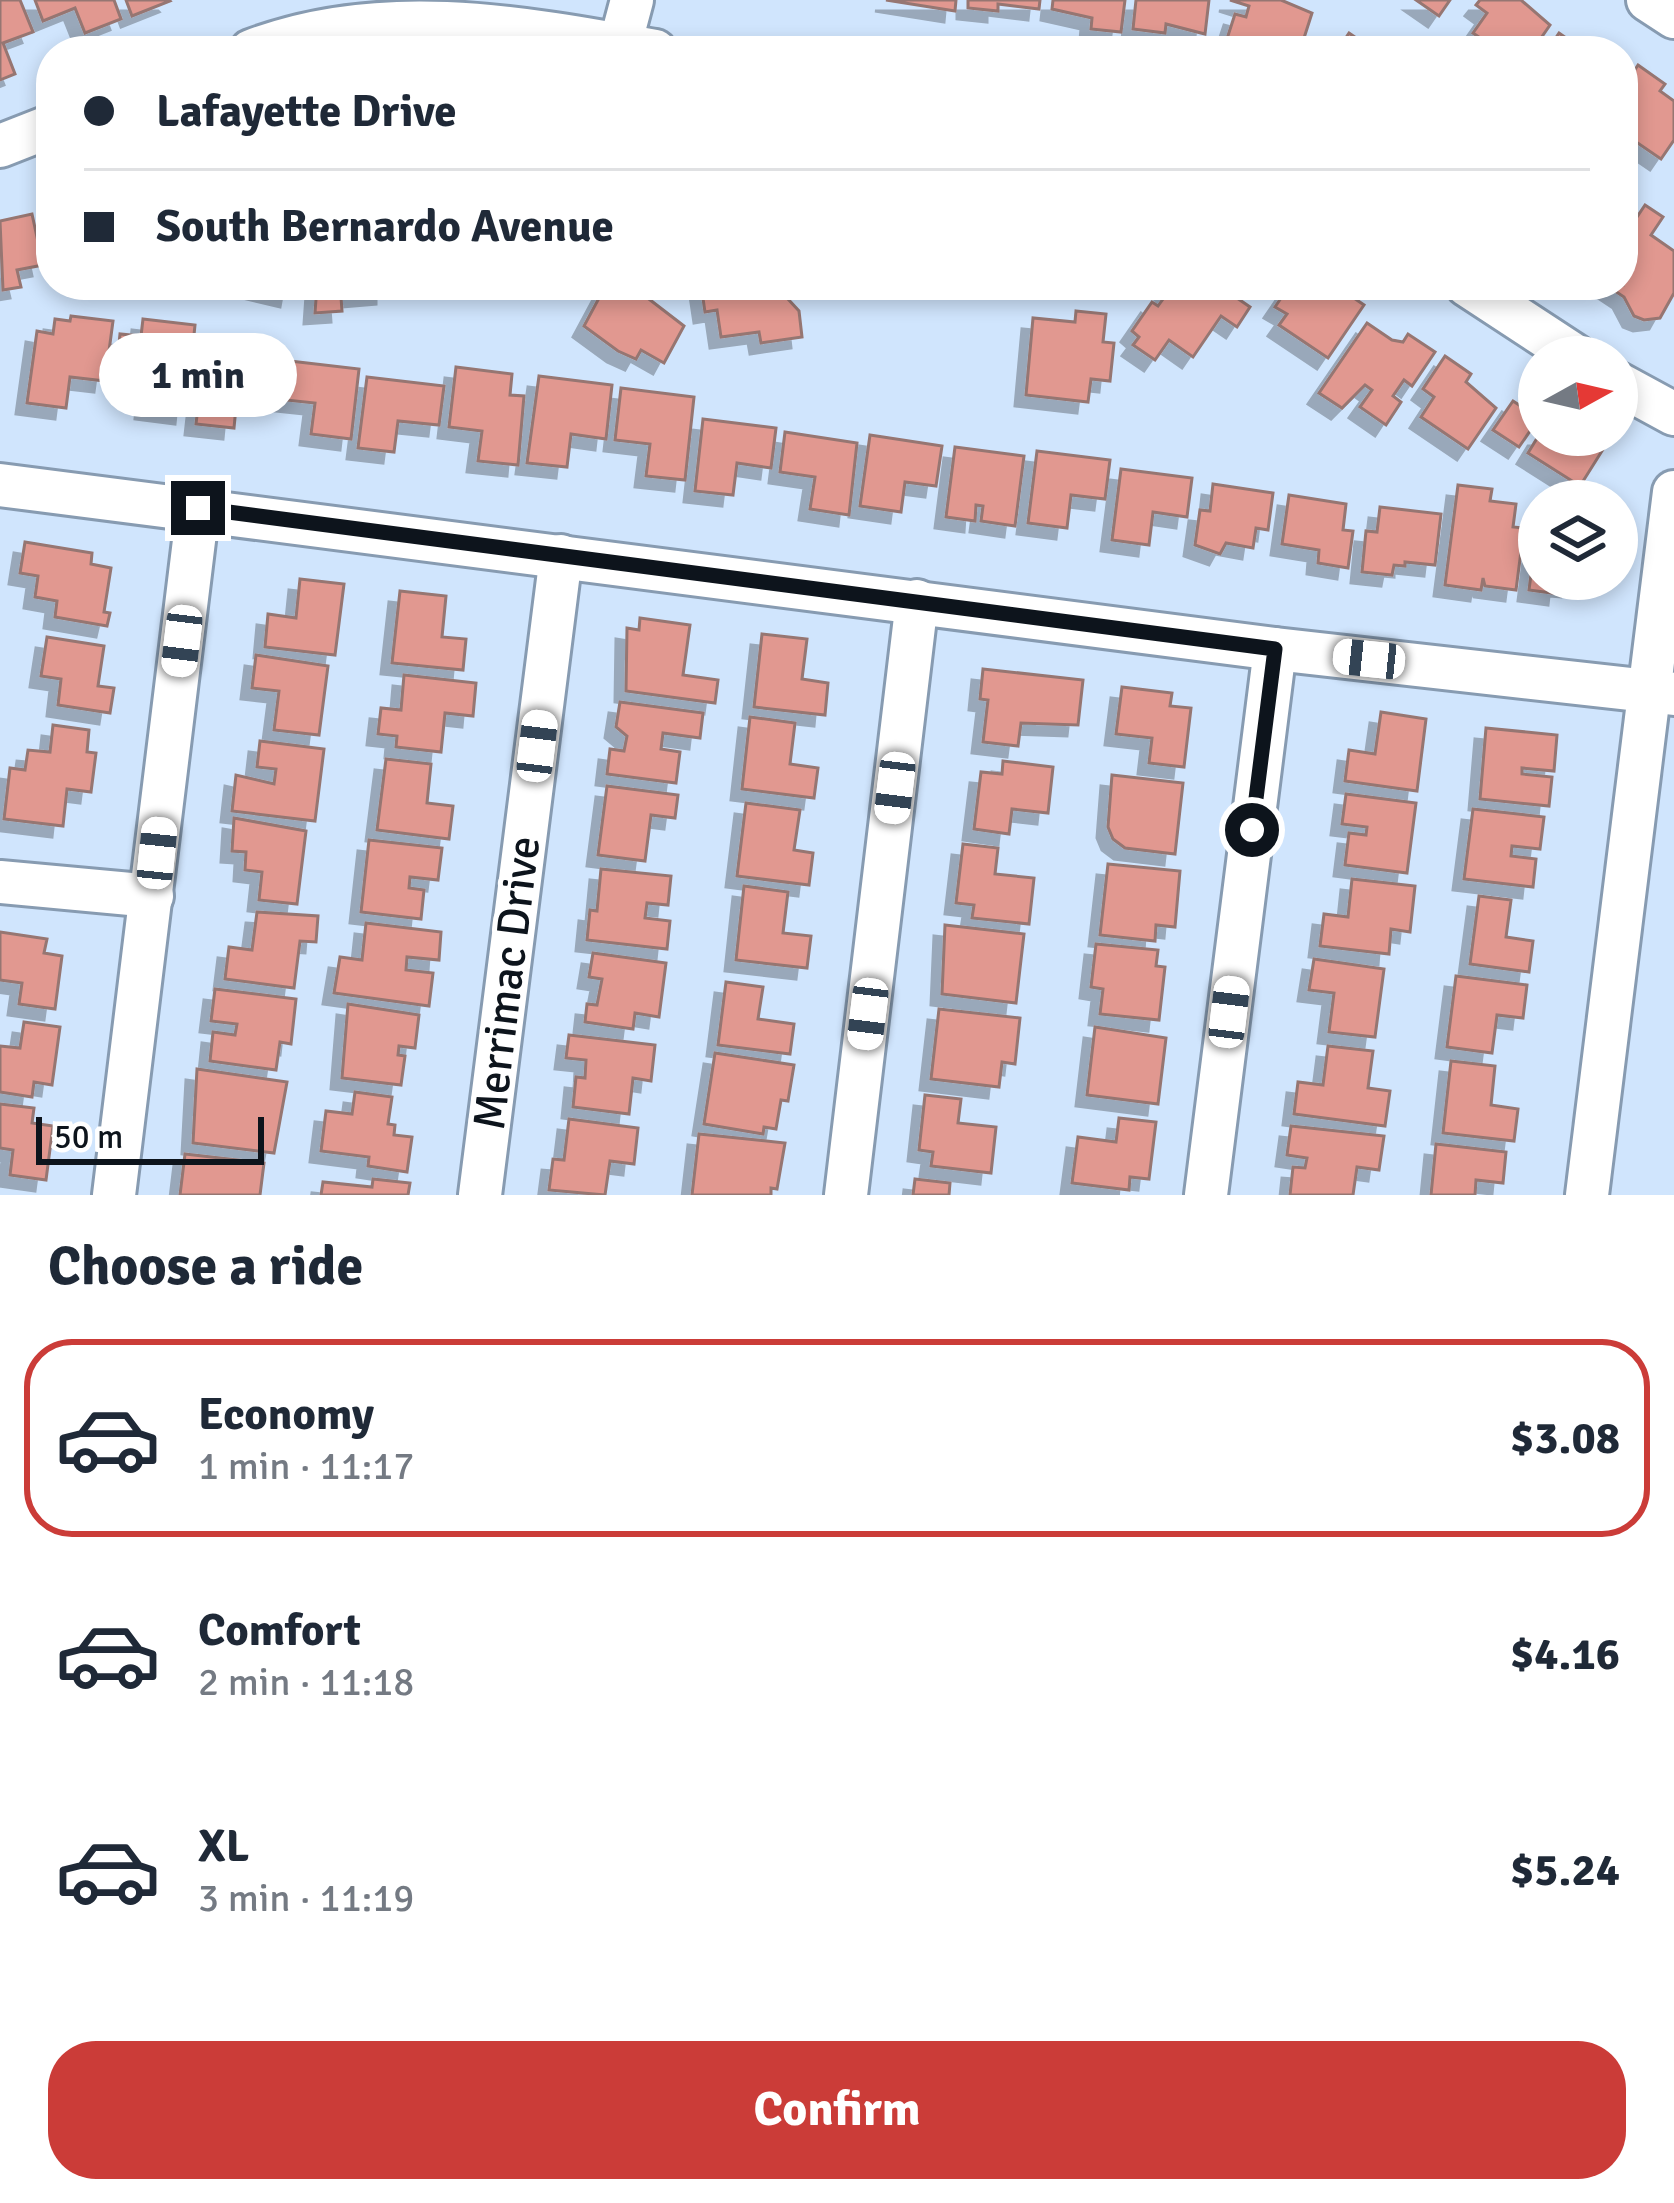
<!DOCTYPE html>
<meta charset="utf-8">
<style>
:root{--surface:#fff;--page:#f2f2f3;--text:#1f2937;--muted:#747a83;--line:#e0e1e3;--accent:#cb3c38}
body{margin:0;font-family:Signika,sans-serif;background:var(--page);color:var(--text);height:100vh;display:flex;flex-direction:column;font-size:45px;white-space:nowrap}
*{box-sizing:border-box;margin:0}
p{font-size:39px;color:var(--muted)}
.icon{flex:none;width:66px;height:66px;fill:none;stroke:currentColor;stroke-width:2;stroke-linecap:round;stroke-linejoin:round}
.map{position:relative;height:1195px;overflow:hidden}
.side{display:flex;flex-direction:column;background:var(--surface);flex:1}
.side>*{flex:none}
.hud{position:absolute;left:36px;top:36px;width:1602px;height:264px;border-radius:48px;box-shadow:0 6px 18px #0003;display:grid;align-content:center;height:264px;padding:0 48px;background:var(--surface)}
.needle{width:78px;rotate:82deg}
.fabs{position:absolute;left:1518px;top:336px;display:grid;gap:24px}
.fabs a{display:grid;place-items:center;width:120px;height:120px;border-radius:50%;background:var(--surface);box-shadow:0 6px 18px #0003;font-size:60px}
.scale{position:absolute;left:36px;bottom:30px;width:228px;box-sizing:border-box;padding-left:12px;border:6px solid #0d141c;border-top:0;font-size:33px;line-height:42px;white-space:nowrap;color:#0d141c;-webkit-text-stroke:9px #fff;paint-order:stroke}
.end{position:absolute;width:54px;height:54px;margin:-27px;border:15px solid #0d141c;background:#fff;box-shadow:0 0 0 6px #fff}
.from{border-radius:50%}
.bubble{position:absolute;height:84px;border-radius:42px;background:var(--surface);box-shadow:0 6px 18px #0003;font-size:39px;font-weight:800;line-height:84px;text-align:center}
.car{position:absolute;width:36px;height:72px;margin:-36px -18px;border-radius:15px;box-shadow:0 0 9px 3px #0007;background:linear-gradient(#fff 24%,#345 0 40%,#fff 0 76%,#345 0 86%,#fff 0)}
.hud b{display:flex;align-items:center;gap:42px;height:114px;font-size:45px}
.hud b+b{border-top:3px solid var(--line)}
.hud i{width:30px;height:30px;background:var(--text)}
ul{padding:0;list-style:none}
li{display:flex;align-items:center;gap:36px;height:198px;margin:0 24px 18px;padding:0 24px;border:6px solid transparent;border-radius:48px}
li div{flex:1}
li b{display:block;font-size:45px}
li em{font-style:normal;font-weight:800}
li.selected{border-color:var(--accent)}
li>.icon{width:108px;height:108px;stroke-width:1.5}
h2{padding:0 48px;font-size:54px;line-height:144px}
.cta{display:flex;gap:24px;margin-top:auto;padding:24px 48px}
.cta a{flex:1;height:138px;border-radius:48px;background:var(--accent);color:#fff;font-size:48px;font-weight:800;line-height:138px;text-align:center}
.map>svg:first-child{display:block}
.building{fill:#e19890;stroke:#967672;stroke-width:3;filter:url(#shadow)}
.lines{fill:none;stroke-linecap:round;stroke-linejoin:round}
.minor-casing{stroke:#879bb1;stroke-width:48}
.minor{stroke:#fff;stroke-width:42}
.route{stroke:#0d141c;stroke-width:15}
.labels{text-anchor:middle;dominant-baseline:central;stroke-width:10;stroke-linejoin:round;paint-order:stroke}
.street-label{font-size:45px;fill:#0d141c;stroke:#fff}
</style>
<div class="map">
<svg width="1674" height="1195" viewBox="0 0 1674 1195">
<defs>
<filter id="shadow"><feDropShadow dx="-11" dy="11" stdDeviation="0" flood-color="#0004"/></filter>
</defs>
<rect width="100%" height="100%" fill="#d0e5fd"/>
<g class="building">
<path d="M0 0H20L33 32 3 43 15 74 0 80Z"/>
<path d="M35 0H114L121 19 85 33 75 8 43 21Z"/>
<path d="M126 0H169L170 1 132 16Z"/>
<path d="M886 0H956L955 11Z"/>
<path d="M968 0H1040L1039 9 998 4V11L968 8Z"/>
<path d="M1053 0H1125L1121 32 1091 29 1092 18 1052 9Z"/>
<path d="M1136 0H1209L1205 34 1166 24 1165 33 1133 29Z"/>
<path d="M1230 0H1281L1312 13 1304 38 1310 40 1306 51H1223L1235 14 1246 17 1249 6Z"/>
<path d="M1416 0H1450L1439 16Z"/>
<path d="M1480 0H1521L1550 25 1532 51H1499L1473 33 1487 13 1476 5Z"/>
<path d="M1349 33 1375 51H1337Z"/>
<path d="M1559 33 1583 50 1586 46 1594 51H1547Z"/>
<path d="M1638 65 1665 84 1660 91 1674 101V140L1661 159 1623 133V88Z"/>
<path d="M1645 205 1663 217 1651 235 1674 251V293L1660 318 1644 320 1634 316 1624 297 1606 285H1623V238Z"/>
<path d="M32 214 43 265 17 270 21 287 3 290 0 221Z"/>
<path d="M245 285H293L291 296Z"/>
<path d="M317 285H387V293L341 297 342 311 315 313Z"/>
<path d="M606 285H651L645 296 684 326 664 363 641 350 636 359 618 351 584 326Z"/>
<path d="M701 285H775L799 311 802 337 761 343 759 332 721 337 717 310 705 312Z"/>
<path d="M1163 285H1218L1250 307 1237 327 1221 316 1193 357 1169 340 1155 360 1133 345 1139 337 1132 331 1152 302 1158 306 1168 292Z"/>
<path d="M1290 285H1335L1364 305 1328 358 1279 325 1287 314 1275 307Z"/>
<path d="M1076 311 1106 314 1103 342 1114 343 1110 381 1091 379 1088 402 1026 395 1033 318 1075 322Z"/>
<path d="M71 316 113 321 105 381 70 377 66 408 27 403 37 331 53 334 55 319 70 321Z"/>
<path d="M143 319 195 325 186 413 146 408 149 378 116 374 120 334 141 336Z"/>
<path d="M1367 323 1392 340 1403 342 1408 334 1435 352 1412 386 1404 380 1393 396 1401 402 1386 425 1360 407 1372 390 1365 385 1342 408 1319 393Z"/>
<path d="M204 354 276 363 272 401 237 397 234 428 196 424Z"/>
<path d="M1445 356 1471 374 1466 382 1496 408 1468 449 1421 417 1434 397 1423 389Z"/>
<path d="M290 361 359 369 351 439 311 434 315 403 286 400Z"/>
<path d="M456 367 512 374 510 395 524 396 518 465 478 461 482 431 449 427Z"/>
<path d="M539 376 612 385 606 439 571 434 567 467 527 463Z"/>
<path d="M367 377 444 386 439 425 398 421 394 452 358 448Z"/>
<path d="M621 388 694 397 685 480 646 476 650 444 615 440Z"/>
<path d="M1513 401 1539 418 1519 447 1493 430Z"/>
<path d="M703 419 776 428 771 468 737 463 733 495 695 491Z"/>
<path d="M785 432 857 443 849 515 810 509 815 477 780 472Z"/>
<path d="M870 435 942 446 936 486 905 482 901 512 860 506Z"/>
<path d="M1539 435H1595L1607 443 1580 486 1528 453Z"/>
<path d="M955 447 1024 456 1015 526 981 521 983 506 976 505 975 521 946 517Z"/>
<path d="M1037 451 1110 460 1105 499 1071 495 1067 528 1028 523Z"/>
<path d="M1121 469 1192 478 1187 517 1153 512 1149 545 1112 540Z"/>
<path d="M1213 484 1273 493 1268 530 1256 528 1253 548 1226 543 1220 554 1195 545 1200 510 1210 511Z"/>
<path d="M1458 485 1492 489 1490 501 1516 504 1513 527 1524 528 1516 590 1485 586 1483 578 1481 590 1445 585Z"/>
<path d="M1289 495 1346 504 1343 530 1353 531 1348 568 1318 563 1319 550 1282 544Z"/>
<path d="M1380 507 1441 514 1435 565 1405 562V566L1394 565 1392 575 1362 572 1366 531 1377 532Z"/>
<path d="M25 542 92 553 91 564 111 568 104 612 110 613 107 626 55 617 57 601 35 597 38 576 20 573Z"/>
<path d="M1534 551 1539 552V579H1602L1601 585 1573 581 1572 586 1560 585 1559 594 1529 590Z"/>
<path d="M300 579 344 584 335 655 265 647 268 614 296 618Z"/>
<path d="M400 591 446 596 442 637 466 639 463 670 392 663Z"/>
<path d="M640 618 690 625 683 675 718 680 715 703 626 691 627 628 639 630Z"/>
<path d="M762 634 807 639 802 679 828 683 825 715 754 707Z"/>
<path d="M47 637 104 646 98 686 114 688 110 713 58 705 61 679 41 676Z"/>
<path d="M256 655 328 666 319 735 274 730 279 691 252 688Z"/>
<path d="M983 669 1083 680 1078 725 1021 723 1018 746 983 742 988 700 980 699Z"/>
<path d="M404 675 476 683 473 716 445 713 441 752 396 747 397 736 378 734 381 708 401 710Z"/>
<path d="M1122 687 1172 693 1170 706 1191 708 1184 767 1149 763 1152 738 1116 734Z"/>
<path d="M620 702 703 713 700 738 663 733 661 749 680 752 676 783 607 774 610 749 624 751 627 736 616 727Z"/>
<path d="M1381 712 1426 719 1417 791 1345 781 1349 750 1375 754Z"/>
<path d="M750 717 795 723 790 764 818 768 814 798 742 789Z"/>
<path d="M53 725 89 730 87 752 96 753 91 792 67 789 63 826 4 819 10 768 25 770 28 750 50 752Z"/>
<path d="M1486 728 1557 735 1554 771 1522 768V774L1552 777 1549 806 1480 799Z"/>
<path d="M260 741 324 749 315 821 232 811 236 775 274 784 276 769 257 767Z"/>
<path d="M386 759 431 764 427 803 453 806 449 839 377 830Z"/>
<path d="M1003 761 1053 767 1048 813 1012 809 1009 834 974 829 981 772 1002 774Z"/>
<path d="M1112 775 1183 783 1175 854 1125 848 1113 839 1108 827Z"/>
<path d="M607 786 678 795 675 818 651 815 645 861 598 855Z"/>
<path d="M1346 794 1416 803 1407 873 1345 865 1349 833 1366 835 1367 827 1342 824Z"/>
<path d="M746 803 800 810 794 850 813 853 809 885 737 876Z"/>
<path d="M1473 809 1544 817 1540 849 1512 846 1511 856 1536 859 1533 887 1464 879Z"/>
<path d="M234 818 306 831 297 904 259 900 262 872 245 870 246 852 232 851Z"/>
<path d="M369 840 442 848 438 880 410 877 409 888 424 890 421 919 361 912Z"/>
<path d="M963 844 998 848 995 874 1034 878 1029 924 972 918 974 905 956 903Z"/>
<path d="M1108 864 1180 871 1175 927 1156 925 1155 941 1100 935Z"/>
<path d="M601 869 671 876 668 905 647 903 645 918 670 921 667 949 587 940 590 910 597 911Z"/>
<path d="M1352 879 1415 886 1410 932 1391 929 1389 954 1320 946 1324 914 1348 917Z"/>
<path d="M744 886 788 892 783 933 811 936 807 968 736 960Z"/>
<path d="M1479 896 1511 900 1506 937 1533 941 1529 972 1470 964Z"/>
<path d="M257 912 318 916 316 942 300 941 294 988 225 979 229 947 252 950Z"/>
<path d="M366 923 441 932 439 960 407 957 406 970 433 973 429 1006 334 993 340 957 362 960Z"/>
<path d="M945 925 1024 934 1016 1003 942 994Z"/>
<path d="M0 932 47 939 44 953 62 956 55 1009 19 1004 22 983 0 980Z"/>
<path d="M1096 944 1158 950 1156 966 1165 967 1159 1020 1100 1014 1103 989 1091 987Z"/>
<path d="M593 953 666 963 659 1017 635 1013 633 1029 585 1022 587 1004 597 1005 602 979 589 977Z"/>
<path d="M1314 959 1384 969 1375 1037 1329 1032 1334 993 1309 990Z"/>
<path d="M1456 976 1527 985 1523 1018 1497 1015 1492 1053 1447 1047Z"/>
<path d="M726 982 763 987 758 1019 794 1024 790 1054 718 1045Z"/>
<path d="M215 989 296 999 291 1044 280 1042 276 1070 210 1061 213 1032 235 1035 237 1024 211 1021Z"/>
<path d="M348 1004 419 1015 415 1048 399 1046 398 1055 405 1056 401 1085 342 1078Z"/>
<path d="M939 1009 1020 1018 1015 1064 1002 1062 999 1087 931 1079Z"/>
<path d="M24 1022 60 1027 52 1085 34 1082 32 1097 0 1092V1046L20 1048Z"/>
<path d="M1095 1027 1166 1038 1158 1104 1087 1095Z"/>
<path d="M569 1035 655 1045 651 1081 633 1078 629 1114 573 1107 576 1077 585 1078 586 1060 566 1058Z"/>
<path d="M1328 1046 1373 1051 1368 1088 1390 1091 1385 1126 1294 1114 1298 1082 1323 1085Z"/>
<path d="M715 1053 794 1065 788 1101 781 1100 776 1129 764 1127 763 1134 704 1124Z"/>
<path d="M1451 1061 1495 1066 1491 1105 1518 1109 1514 1141 1443 1133Z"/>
<path d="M197 1069 287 1082 274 1153 193 1143Z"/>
<path d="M355 1092 392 1097 388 1124 395 1125 394 1135 412 1137 407 1172 368 1166 369 1157 321 1151 326 1111 352 1114Z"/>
<path d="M925 1095 961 1099 958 1123 996 1127 991 1173 931 1166 933 1152 919 1150Z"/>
<path d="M0 1104 34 1108 32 1123 53 1126 46 1180 10 1175 13 1150 0 1148Z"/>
<path d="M1119 1118 1156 1122 1149 1179 1130 1177 1129 1190 1072 1183 1078 1137 1116 1142Z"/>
<path d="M569 1119 638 1128 634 1164 610 1161 605 1195 549 1190 553 1159 564 1160Z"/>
<path d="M1291 1126 1384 1136 1379 1170 1357 1167 1353 1195H1290L1293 1167 1305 1168 1307 1158 1287 1155Z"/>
<path d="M699 1134 785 1143 777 1189 771 1188V1195H692Z"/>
<path d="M1436 1144 1506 1152 1503 1183 1476 1180 1475 1195H1431Z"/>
<path d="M185 1154 264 1163 260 1195H180Z"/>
<path d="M373 1179 410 1183 408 1195H321L323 1182 372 1187Z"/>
<path d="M915 1179 950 1183 949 1195H913Z"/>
</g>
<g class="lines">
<defs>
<g id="minor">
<path d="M1648 0 1674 17"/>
<path d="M620 45 632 0"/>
<path d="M251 51C382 1 519 27 655 51"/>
<path d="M0 146 51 126"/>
<path d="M1467 285 1577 357"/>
<path d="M1617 383 1674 414"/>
<path d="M0 485 1275 649 1674 694"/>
<path d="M0 882 152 896"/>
<path d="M114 1195 198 508"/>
<path d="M480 1195 561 556"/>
<path d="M846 1195 917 601"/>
<path d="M1206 1195 1275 649"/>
<path d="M1587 1195 1674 492"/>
</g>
</defs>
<use href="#minor" class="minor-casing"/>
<use href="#minor" class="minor"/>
</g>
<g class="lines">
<path class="route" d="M198 508 1275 649 1252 830"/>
</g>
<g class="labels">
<g class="street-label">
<text transform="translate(507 983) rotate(-83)">Merrimac Drive</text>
</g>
</g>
</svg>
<div class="fabs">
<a><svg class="needle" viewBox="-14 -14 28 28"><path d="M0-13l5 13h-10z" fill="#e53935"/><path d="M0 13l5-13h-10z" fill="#747a83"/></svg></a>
<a><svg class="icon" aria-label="layers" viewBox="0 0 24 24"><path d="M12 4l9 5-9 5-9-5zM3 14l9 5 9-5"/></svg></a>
</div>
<div class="scale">50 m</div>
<i class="end from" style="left:1252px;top:830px"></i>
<i class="end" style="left:198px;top:508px"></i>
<div class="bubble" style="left:99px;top:333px;width:198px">1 min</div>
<i class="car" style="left:182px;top:641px;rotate:187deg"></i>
<i class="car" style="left:1369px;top:659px;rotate:276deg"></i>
<i class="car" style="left:537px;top:746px;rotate:7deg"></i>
<i class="car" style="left:895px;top:788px;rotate:187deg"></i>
<i class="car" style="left:157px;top:853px;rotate:6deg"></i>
<i class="car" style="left:1229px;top:1012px;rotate:7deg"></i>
<i class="car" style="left:868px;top:1014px;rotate:187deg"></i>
<div class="hud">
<b><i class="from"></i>Lafayette Drive</b>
<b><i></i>South Bernardo Avenue</b>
</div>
</div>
<section class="side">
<h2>Choose a ride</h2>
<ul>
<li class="selected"><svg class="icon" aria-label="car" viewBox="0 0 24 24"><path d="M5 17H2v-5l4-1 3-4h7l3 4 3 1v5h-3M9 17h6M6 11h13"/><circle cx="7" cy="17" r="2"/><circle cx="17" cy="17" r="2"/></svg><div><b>Economy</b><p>1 min · 11:17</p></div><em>$3.08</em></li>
<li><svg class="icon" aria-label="car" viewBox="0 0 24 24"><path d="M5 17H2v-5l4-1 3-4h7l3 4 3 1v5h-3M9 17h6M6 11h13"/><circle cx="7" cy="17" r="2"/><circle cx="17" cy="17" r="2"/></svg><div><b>Comfort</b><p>2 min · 11:18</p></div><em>$4.16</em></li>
<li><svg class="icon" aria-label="car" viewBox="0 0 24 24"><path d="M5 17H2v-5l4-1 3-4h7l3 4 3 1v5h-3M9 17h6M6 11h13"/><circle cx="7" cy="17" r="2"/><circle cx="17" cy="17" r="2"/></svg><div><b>XL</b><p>3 min · 11:19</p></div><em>$5.24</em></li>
</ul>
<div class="cta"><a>Confirm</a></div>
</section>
